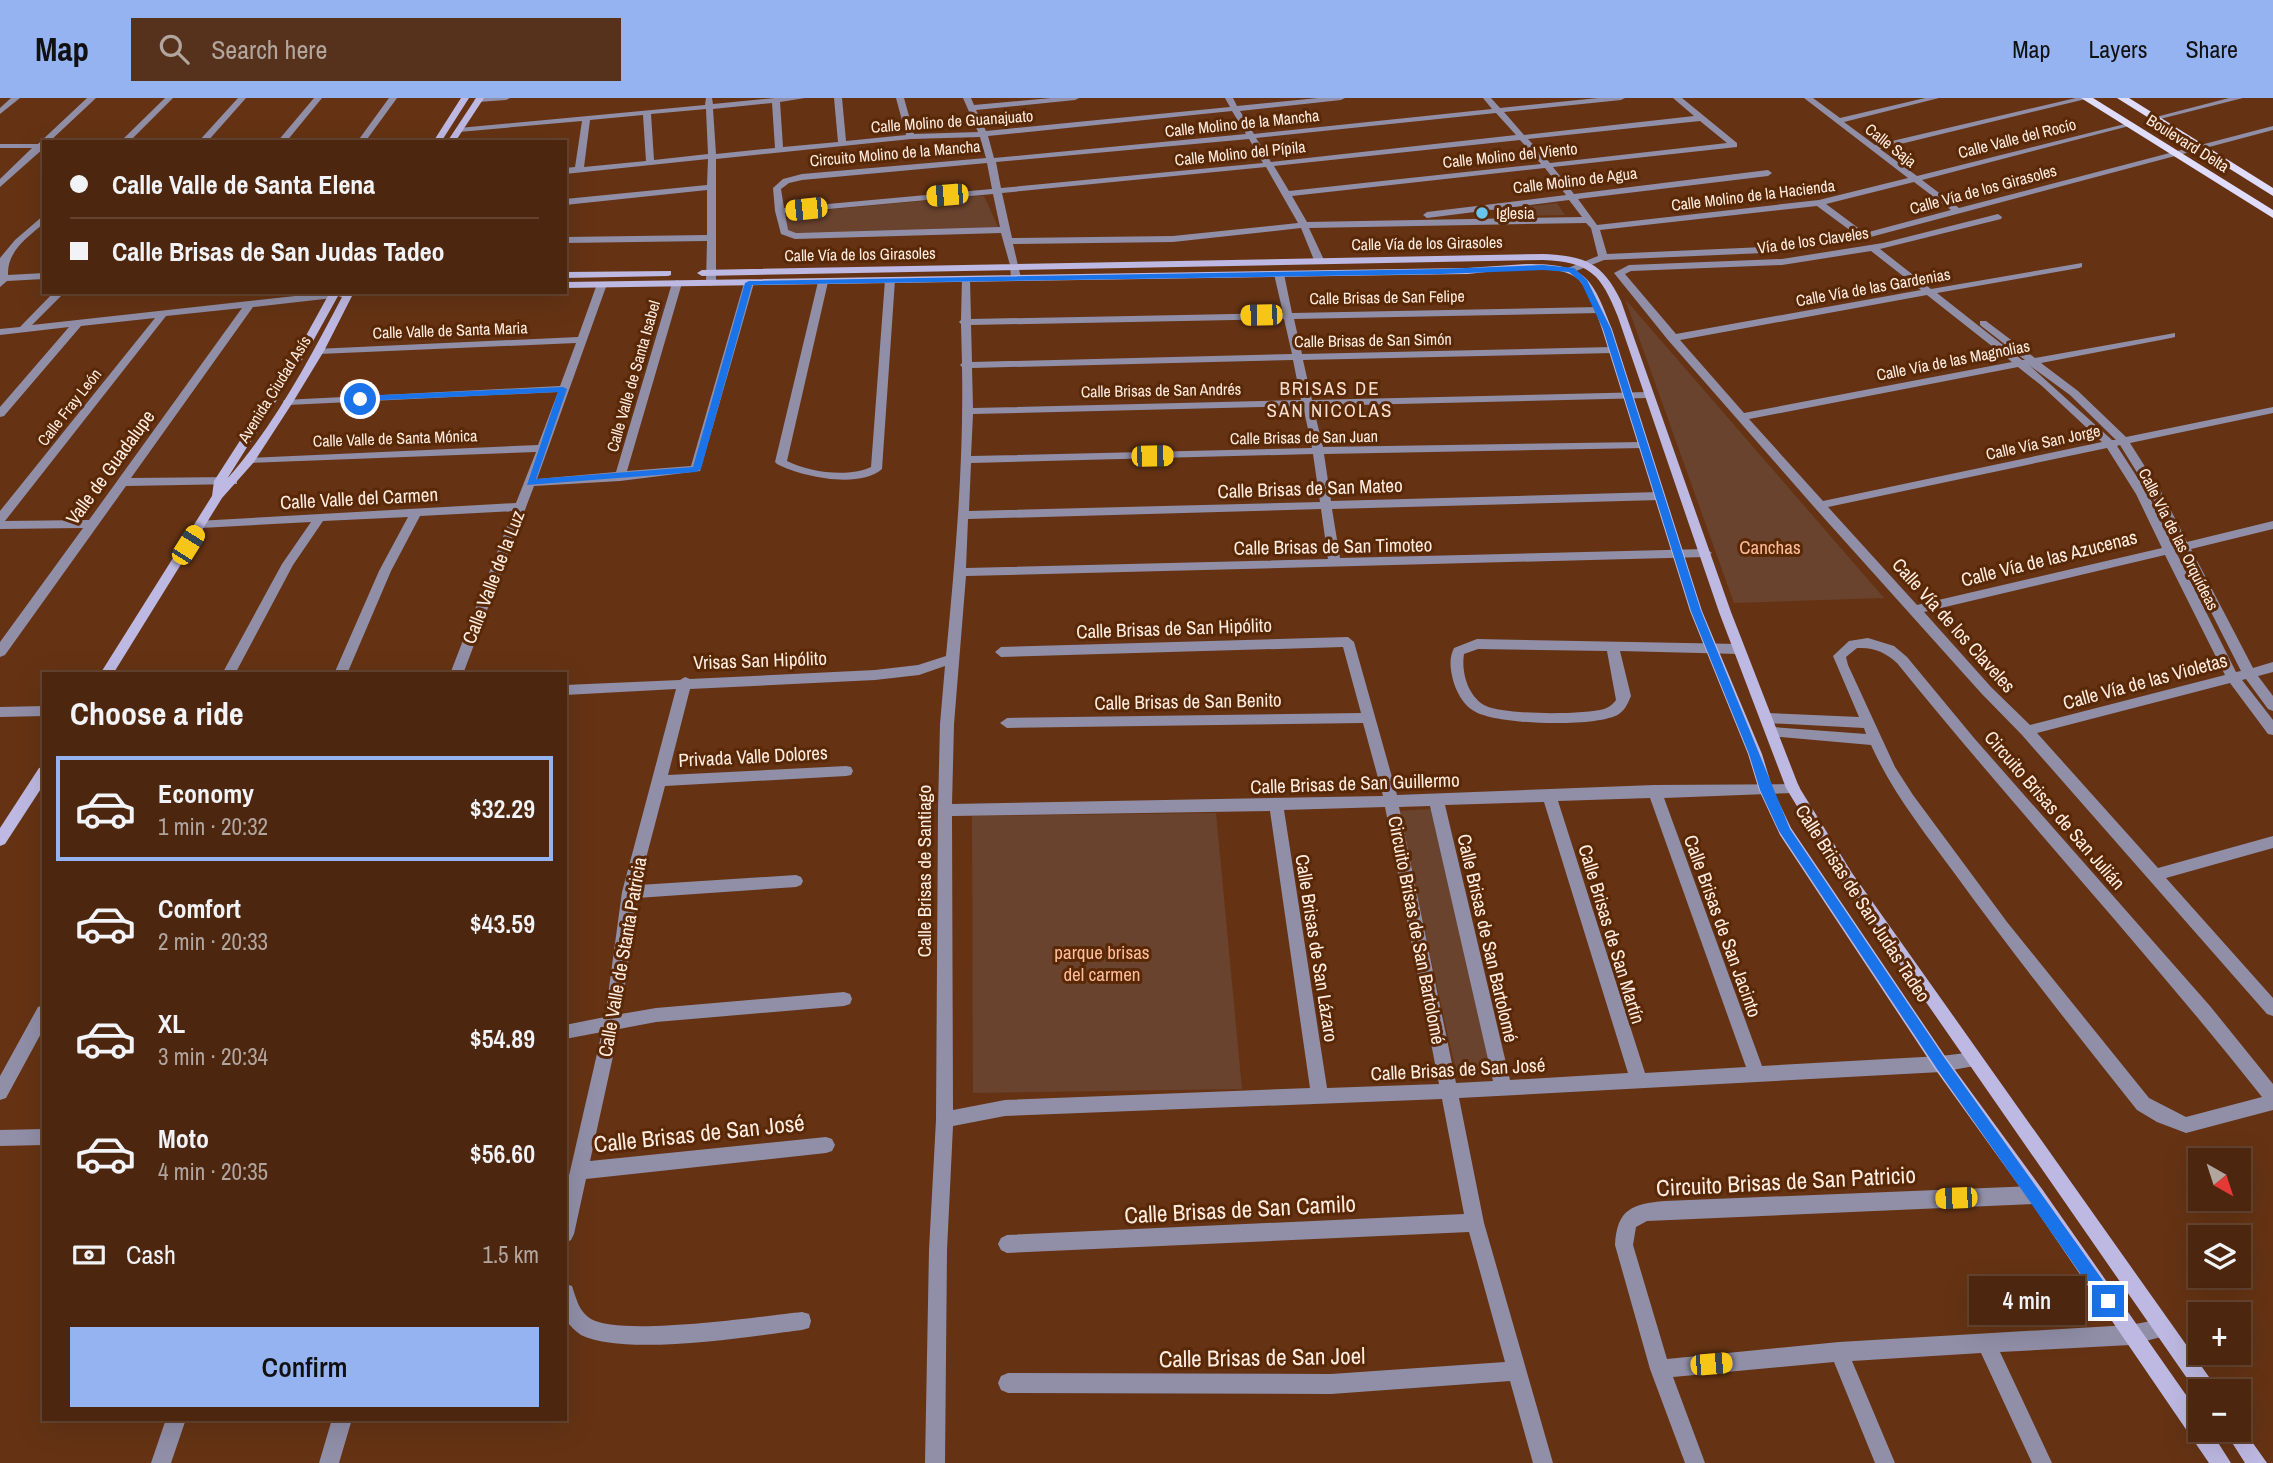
<!DOCTYPE html>
<meta charset="utf-8">
<style>
:root{--surface:#4c260f;--page:#56321d;--text:#f1f3f6;--muted:#b2a59e;--line:#63432f;--accent:#95b2f1}
body{margin:0;font-family:"Archivo Narrow",sans-serif;background:var(--page);color:var(--text);height:100vh;display:flex;flex-direction:column;font-size:26px;white-space:nowrap}
*{box-sizing:border-box;margin:0}
p{font-size:23px;color:var(--muted)}
.icon{flex:none;width:38px;height:38px;fill:none;stroke:currentColor;stroke-width:2;stroke-linecap:round;stroke-linejoin:round}
.map{position:relative;flex:1;overflow:hidden}
.drawer{position:absolute;left:42px;top:574px;width:525px;height:749px;display:flex;flex-direction:column;background:var(--surface);border-radius:0px;box-shadow:0 7px 28px #0002,0 0 0 2px var(--line)}
.drawer>*{flex:none}
.guide{position:absolute;left:42px;top:42px;width:525px;height:154px;border-radius:0px;box-shadow:0 7px 28px #0002,0 0 0 2px var(--line);display:grid;align-content:center;height:154px;padding:0 28px;background:var(--surface)}
.needle{width:46px;rotate:141deg}
.tools{position:absolute;left:2188px;top:1050px;display:grid;gap:14px}
.tools a{display:grid;place-items:center;width:63px;height:63px;border-radius:0px;background:var(--surface);box-shadow:0 7px 28px #0002,0 0 0 2px var(--line);font-size:35px}
.end{position:absolute;width:32px;height:32px;margin:-16px;border:9px solid #1a73e8;background:#fff;box-shadow:0 0 0 4px #fff}
.from{border-radius:50%}
.bubble{position:absolute;height:49px;border-radius:0px;background:var(--surface);box-shadow:0 7px 28px #0002,0 0 0 2px var(--line);font-size:23px;font-weight:600;line-height:49px;text-align:center}
.car{position:absolute;width:21px;height:42px;margin:-21px -10px;border-radius:9px;box-shadow:0 0 5px 2px #0007;background:linear-gradient(#f5c518 24%,#345 0 40%,#f5c518 0 76%,#345 0 86%,#f5c518 0)}
.guide b{display:flex;align-items:center;gap:24px;height:66px;font-size:26px}
.guide b+b{border-top:2px solid var(--line)}
.guide i{width:18px;height:18px;background:var(--text)}
ul{padding:0;list-style:none}
li{display:flex;align-items:center;gap:21px;height:105px;margin:0 14px 10px;padding:0 14px;border:4px solid transparent;border-radius:0px}
li div{flex:1}
li b{display:block;font-size:26px}
li em{font-style:normal;font-weight:600}
li.active{border-color:var(--accent)}
li>.icon{width:63px;height:63px;stroke-width:1.5}
h2{padding:0 28px;font-size:32px;line-height:84px}
.pay{display:flex;align-items:center;gap:18px;height:77px;padding:0 28px;font-size:26px}
.pay p{margin-inline-start:auto}
.action{display:flex;gap:14px;margin-top:auto;padding:14px 28px}
.action a{flex:1;height:80px;border-radius:0px;background:var(--accent);color:#111;font-size:28px;font-weight:600;line-height:80px;text-align:center}
header{display:flex;align-items:center;gap:42px;box-sizing:border-box;height:98px;padding:0 35px;background:var(--accent);color:#111}
header strong{font-size:33px}
nav{display:flex;gap:38px;margin-inline-start:auto;font-size:24px}
.search{width:490px;height:63px;background:var(--page);display:flex;align-items:center;gap:18px;box-sizing:border-box;padding:0 24px;border-radius:0px;color:var(--muted);font-size:26px}
.map>svg:first-child{display:block}
.green{fill:#69432e}
.lines{fill:none;stroke-linecap:round;stroke-linejoin:round}
.street{fill:#918fa8;fill-rule:evenodd}
.secondary{fill:#beb9e2;fill-rule:evenodd}
.primary{fill:#e0ddfc;fill-rule:evenodd}
.route{fill:#1a73e8}
.poi-dot{fill:#66c4ef;stroke:#592806;stroke-width:2.5}
.labels{text-anchor:middle;dominant-baseline:central;stroke-width:6;stroke-linejoin:round;paint-order:stroke}
.far-street-label{font-size:16px;fill:#ffece1;stroke:#592806}
.far-poi-label{font-size:16px;fill:#ffece1;stroke:#592806;text-anchor:start}
.far-quarter-label{font-size:19px;letter-spacing:2px;fill:#f7ded1;stroke:#592806}
.street-label{font-size:19px;fill:#ffece1;stroke:#592806}
.park-label{font-size:19px;fill:#ffbc98;stroke:#592806}
.near-street-label{font-size:23px;fill:#ffece1;stroke:#592806}
</style>
<header>
<strong>Map</strong>
<div class="search"><svg class="icon" aria-label="search" viewBox="0 0 24 24"><circle cx="10" cy="10" r="6"/><path d="M15 15l6 6"/></svg>Search here</div>
<nav><a>Map</a><a>Layers</a><a>Share</a></nav>
</header>
<div class="map">
<svg width="2273" height="1365" viewBox="0 0 2273 1365">
<rect width="100%" height="100%" fill="#653314"/>
<g class="green">
<path d="M977 98H984L999 131 787 135 784 131 790 115Z"/>
<path d="M1557 105 1565 117 1501 118 1496 113Z"/>
<path d="M1625 201 1884 500 1734 505Z"/>
<path d="M1432 711 1496 976 1457 978 1398 713Z"/>
<path d="M1216 715 1242 991 973 995 972 718Z"/>
</g>
<g class="lines">
<g class="street">
<path d="M11 0H20L0 16V10Z"/>
<path d="M87 0H96L49 44H44V50L0 89V81L32 50H0V46H38Z"/>
<path d="M165 0H173L129 44H120Z"/>
<path d="M238 0H246L207 44H198Z"/>
<path d="M314 0H322L286 44H277Z"/>
<path d="M389 0H397L365 44H357Z"/>
<path d="M477 0H510L506 2 478 4 474 2Z"/>
<path d="M706 0H712L713 6 775 0H805L780 4 783 49 838 44 834 0H842L846 43 906 37 896 0H904L914 36 978 34 963 0H971L974 7 1051 0H1079L1075 2 976 12 986 33 1230 9 1225 0H1233L1237 8 1318 0H1345L1341 2 1240 13 1254 36 1492 11 1483 0H1491L1500 10 1598 0H1625L1621 2 1504 14 1524 37 1694 18 1673 0H1682L1737 45V49L1553 69 1574 96 1768 72 1772 75 1768 78 1578 101 1597 127 1819 102 1908 80 1804 0H1813L1840 20 1925 0H1939L1844 24 1875 47 2076 0H2090L1880 51 1917 78 2129 25 2133 27 1922 82 1959 110 2273 28V32L1863 141 1764 155 1604 162 1571 175 1568 174V170L1598 158 1591 130 1586 125 1309 130 1324 162 1319 165 1314 162 1301 130 1173 144 1013 146 1021 180 1016 183 1011 180 1010 167 1001 135 795 141 781 136 775 113 773 90 783 81 802 76 986 60 980 39 911 41 716 61V185L711 188 706 185 707 143 565 145V139L707 137V92L565 107V101L707 87 708 61 565 76V70L575 69 582 23 459 34 455 32 459 30 705 7ZM772 5 775 50 716 56 713 11ZM706 11 708 56 654 62 651 16ZM1232 13 1246 36 994 60 988 38ZM1496 15 1516 37 1271 64 1256 40ZM643 17 646 63 584 69 590 22ZM1700 23 1727 45 1550 65 1528 41ZM1249 41 1263 65 1001 90 996 64ZM1520 42 1541 66 1289 93 1274 68ZM987 65 992 91 784 110 781 91 789 85 802 82ZM1266 69 1298 125 1173 138 1012 140 1002 95ZM1545 70 1566 97 1427 114 1423 117 1427 120 1569 102 1582 119 1307 124 1292 98ZM1914 84 1951 112 1865 135 1826 106ZM993 96 1000 129 796 135 788 132 785 115ZM1817 108 1855 136 1764 149 1607 156 1600 132Z"/>
<path d="M2229 0H2243L2156 22 2152 20Z"/>
<path d="M1998 116 2002 119 2001 121 1880 151 1931 191 2082 165V169L2079 170 1937 195 2022 262H2025L1980 227V223H1986L2035 260 2175 235V239L2171 240 2041 265 2078 293 2126 339 2273 309V315L2130 345 2163 397 2187 444 2273 423V431L2191 451 2253 570 2273 564V574L2258 578 2273 598V613L2268 611 2246 581 2242 582 2273 622V637L2268 636 2230 585 2037 635 2158 770 2273 738V750L2166 780 2273 900V918L2267 916 2022 637 1981 595 1815 410 1668 242 1614 175 1629 167 1782 161 1883 145ZM1871 153 1921 192 1676 236 1625 176 1631 173 1782 167ZM1927 197 2012 264 1744 315 1680 242ZM2029 267 2070 297 2116 342H2112ZM2018 269 2042 288 2102 344 1823 403 1749 321ZM2120 347 2151 397 2176 446 2172 447 2148 396 2117 348ZM2107 350 2136 396 2162 450 1917 507 1828 409ZM2180 453 2241 573 2236 574 2176 454ZM2165 457 2225 577 2030 627 1991 589 1924 514Z"/>
<path d="M44 117V125C27 140 7 153 8 177L44 175V181L7 183 0 189V160L15 142Z"/>
<path d="M1279 173 1284 176 1292 215 1599 209 1604 212 1599 215 1294 221 1302 256 1613 249 1618 252 1613 255 1303 262 1312 302 1648 294 1653 297 1648 300 1313 308 1323 349 1643 344 1648 347 1643 350 1324 356 1331 403 1659 394 1665 398 1659 402 1332 411 1340 460 1706 451 1712 455 1706 459 966 478 954 626 952 706 1383 698 1363 625 1007 630 1000 625 1007 620 1361 615 1343 549 1001 559 995 554 1001 549 1348 539 1354 544 1397 697 1654 687 1798 686 1800 690 1798 694 1793 695 1664 700 1762 968 1941 958 1974 954 1980 957 1982 962 1980 967 1941 974 1459 1000 1484 1125 1553 1365H1533L1510 1283 1331 1296 1008 1295 1001 1292 998 1285 1001 1278 1008 1275 1331 1276 1505 1264 1469 1134 1007 1155 1001 1152 998 1146 1001 1140 1007 1137 1464 1116 1442 1001 1005 1018 953 1028 947 1152 945 1365H925L929 1152 936 1022 938 712 940 626 945 568 919 577 875 582 690 591 668 677 846 668 851 669 853 673 851 677 846 678 665 688 639 787 796 777 801 779 803 783 801 787 796 789 637 800 621 916 656 910 844 894 850 896 852 901 850 906 844 908 656 924 619 931 590 1063 826 1039 832 1041 835 1047 832 1053 826 1055 586 1081 574 1136 571 1142 565 1145V1095L602 934 565 941V927L605 919 622 794 676 591 565 597V587L680 582 685 579 690 581 875 572 918 567 946 558C955 463 964 366 962 269L960 267 962 265 961 226 959 224 961 222 962 180 970 182 971 221 1283 215 1274 176ZM1284 221 1292 256 972 264 971 227ZM1293 262 1301 302 973 310 972 270ZM1303 308 1312 350 971 358 973 316ZM1313 356 1320 404 969 413 971 365ZM1321 411 1328 461 966 470 968 421ZM1650 700 1746 969 1645 975 1558 703ZM1544 704 1628 975 1510 982 1445 707ZM1430 708 1493 983 1456 985 1399 709ZM1385 709 1439 986 1327 990 1284 712ZM1270 713 1310 990 1005 1002 953 1012 952 718Z"/>
<path d="M890 179 895 182 882 371C859 391 802 379 777 366L775 364 818 184 823 181 828 184 787 363C809 374 847 380 871 369L885 182Z"/>
<path d="M677 182 682 185 627 373 691 368 744 185 749 182 754 185 700 373 620 383 534 388 463 576H450L513 413 420 418 391 473 347 576H334L379 473 408 419 323 423 293 467 235 576H222L282 466 311 424 201 430 195 426 197 423 516 405 536 354 250 365 244 362 246 360 538 347 558 294 288 307 283 304 284 302 560 288 576 245 319 256 315 255V251L578 239 597 186 605 184 607 186 537 381 616 374 672 185Z"/>
<path d="M54 194H65L32 227 332 194 338 197 333 200 253 209 131 380 233 379 237 380V386L126 388 5 557 0 559V544L83 430 0 431V413L155 220 81 228 4 318 0 319V309L69 229 0 237V231L20 229ZM242 210 89 422 5 423 166 218Z"/>
<path d="M1868 540 1894 548 1907 559 1974 640 2210 908 2273 986V1012L2186 1035 2157 1024 2137 1012C2075 934 2013 856 1955 776 1924 734 1892 694 1871 647L1768 638 1766 634 1773 629 1866 636 1864 630 1767 625 1760 620 1767 615 1859 619 1833 558 1849 543ZM1857 550C1874 549 1885 554 1897 565 2016 712 2145 851 2262 999L2186 1019 2149 1000 2007 824 1913 697 1895 669 1848 567 1846 559Z"/>
<path d="M1477 541 1739 546 1745 551 1739 556 1620 553 1631 598C1628 605 1625 612 1619 616 1597 630 1495 627 1474 613 1463 607 1456 593 1453 582 1450 570 1449 560 1454 550ZM1478 551 1607 553 1616 602C1613 606 1610 609 1604 611 1583 617 1505 617 1486 608 1468 599 1461 574 1464 556Z"/>
<path d="M44 608V618L0 619V609Z"/>
<path d="M44 907V930L6 1000 0 1002V978L38 909Z"/>
<path d="M44 1031V1047L0 1048V1032Z"/>
<path d="M2036 1088 2042 1091 2045 1097 2042 1103 2036 1106 1647 1123 1636 1129 1633 1147 1667 1261 1839 1244 2130 1227 2162 1221 2169 1223 2171 1230 2169 1237 2130 1247 2000 1254 2052 1365H2032L1981 1255 1852 1263 1895 1365H1875L1834 1264 1673 1279 1705 1365H1685L1650 1271 1615 1147C1617 1111 1632 1106 1665 1103Z"/>
<path d="M565 1186 572 1188C576 1200 579 1214 591 1221 621 1239 762 1218 802 1214L809 1216 811 1223 809 1230 802 1232C751 1238 625 1259 581 1237 575 1233 570 1228 566 1222Z"/>
<path d="M166 1321H186L171 1365H151Z"/>
<path d="M332 1321H352L339 1365H319Z"/>
</g>
<g class="secondary">
<path d="M461 0H469L441 44H433Z"/>
<path d="M476 0H484L455 44H447Z"/>
<path d="M1543 156C1585 158 1602 164 1621 203L1731 514 1799 689 1852 775 2214 1286 2217 1293H2200V1299L1842 783 1786 690 1719 514 1618 219C1601 176 1590 164 1543 162L702 178 697 175 702 172Z"/>
<path d="M1526 166C1587 166 1591 178 1612 231L1702 513 1762 656 1773 692 1791 730 1947 961 2042 1091 2200 1317V1332H2210L2231 1365H2209L2030 1103 1935 971 1780 737 1759 692 1748 656 1690 513 1602 231C1596 215 1591 195 1579 182 1559 162 1494 174 1467 176L565 190V184L1467 170Z"/>
<path d="M671 173V177L668 178 565 180V174Z"/>
<path d="M330 194H378L373 197 352 198 324 253 293 304 254 364 222 400 113 576H100L212 398 214 383 297 254ZM338 198 342 199C309 262 274 328 227 381L307 254Z"/>
<path d="M44 669V686L5 746 0 748V730L39 670Z"/>
<path d="M2238 1324 2267 1365H2245L2224 1332H2238Z"/>
</g>
<g class="primary">
<path d="M2081 0H2093L2273 112V120Z"/>
<path d="M2117 0H2129L2273 90V98Z"/>
</g>
</g>
<path class="route" d="M1543 167 1574 170 1587 182 1611 231 1701 513 1790 731 1946 962 2114 1198 2116 1203 2114 1208 2108 1211 2103 1208 1937 971 1779 733 1760 692 1749 656 1691 513 1603 231 1581 184 1569 174 1543 172 1441 176 752 187 701 371 696 374 527 387 558 294 360 303 356 301 360 298 563 289 567 291 536 381 693 369 745 185 749 183 1441 171Z"/>
<circle class="poi-dot" cx="1482" cy="115" r="7"/>
<g class="labels">
<g class="far-street-label">
<text transform="translate(952 23) rotate(-4)">Calle Molino de Guanajuato</text>
<text transform="translate(1242 25) rotate(-6)">Calle Molino de la Mancha</text>
<text transform="translate(2017 40) rotate(-14)">Calle Valle del Rocío</text>
<text transform="translate(2188 45) rotate(32)">Boulevard Delta</text>
<text transform="translate(1891 47) rotate(38)">Calle Saja</text>
<text transform="translate(895 55) rotate(-5)">Circuito Molino de la Mancha</text>
<text transform="translate(1240 55) rotate(-6)">Calle Molino del Pípila</text>
<text transform="translate(1510 57) rotate(-6)">Calle Molino del Viento</text>
<text transform="translate(1575 82) rotate(-7)">Calle Molino de Agua</text>
<text transform="translate(1983 91) rotate(-15)">Calle Vía de los Girasoles</text>
<text transform="translate(1753 97) rotate(-7)">Calle Molino de la Hacienda</text>
<text transform="translate(1813 142) rotate(-8)">Vía de los Claveles</text>
<text transform="translate(1427 145) rotate(-1)">Calle Vía de los Girasoles</text>
<text transform="translate(860 156) rotate(-1)">Calle Vía de los Girasoles</text>
<text transform="translate(1873 189) rotate(-10)">Calle Vía de las Gardenias</text>
<text transform="translate(1387 199) rotate(-1)">Calle Brisas de San Felipe</text>
<text transform="translate(450 232) rotate(-2)">Calle Valle de Santa Maria</text>
<text transform="translate(1373 242) rotate(-1)">Calle Brisas de San Simón</text>
<text transform="translate(1953 262) rotate(-11)">Calle Vía de las Magnolias</text>
<text transform="translate(633 278) rotate(-74)">Calle Valle de Santa Isabel</text>
<text transform="translate(274 291) rotate(-58)">Avenida Ciudad Asís</text>
<text transform="translate(1161 292) rotate(-1)">Calle Brisas de San Andrés</text>
<text transform="translate(69 309) rotate(-52)">Calle Fray León</text>
<text transform="translate(1304 339) rotate(-1)">Calle Brisas de San Juan</text>
<text transform="translate(395 340) rotate(-2)">Calle Valle de Santa Mónica</text>
<text transform="translate(2043 344) rotate(-12)">Calle Vía San Jorge</text>
<text transform="translate(2179 441) rotate(63)">Calle Vía de las Orquídeas</text>
</g>
<g class="far-poi-label">
<text x="1496" y="115">Iglesia</text>
</g>
<g class="far-quarter-label">
<text x="1330" y="290">BRISAS DE<tspan x="1330" dy="22">SAN NICOLAS</tspan></text>
</g>
<g class="street-label">
<text transform="translate(110 369) rotate(-54)">Valle de Guadalupe</text>
<text transform="translate(1310 390) rotate(-2)">Calle Brisas de San Mateo</text>
<text transform="translate(359 400) rotate(-3)">Calle Valle del Carmen</text>
<text transform="translate(1333 448) rotate(-1)">Calle Brisas de San Timoteo</text>
<text transform="translate(2049 460) rotate(-14)">Calle Vía de las Azucenas</text>
<text transform="translate(493 479) rotate(-69)">Calle Valle de la Luz</text>
<text transform="translate(1954 527) rotate(48)">Calle Vía de los Claveles</text>
<text transform="translate(1174 530) rotate(-2)">Calle Brisas de San Hipólito</text>
<text transform="translate(760 562) rotate(-2)">Vrisas San Hipólito</text>
<text transform="translate(2145 583) rotate(-15)">Calle Vía de las Violetas</text>
<text transform="translate(1188 603) rotate(-1)">Calle Brisas de San Benito</text>
<text transform="translate(753 658) rotate(-3)">Privada Valle Dolores</text>
<text transform="translate(1355 685) rotate(-2)">Calle Brisas de San Guillermo</text>
<text transform="translate(2055 712) rotate(49)">Circuito Brisas de San Julián</text>
<text transform="translate(924 773) rotate(-90)">Calle Brisas de Santiago</text>
<text transform="translate(1863 805) rotate(57)">Calle Brisas de San Judas Tadeo</text>
<text transform="translate(1723 828) rotate(70)">Calle Brisas de San Jacinto</text>
<text transform="translate(1417 832) rotate(79)">Circuito Brisas de San Bartolomé</text>
<text transform="translate(1612 836) rotate(73)">Calle Brisas de San Martín</text>
<text transform="translate(1488 840) rotate(77)">Calle Brisas de San Bartolomé</text>
<text transform="translate(1317 850) rotate(81)">Calle Brisas de San Lázaro</text>
<text transform="translate(622 859) rotate(-80)">Calle Valle de Stanta Patricia</text>
<text transform="translate(1458 971) rotate(-3)">Calle Brisas de San José</text>
</g>
<g class="park-label">
<text x="1770" y="449">Canchas</text>
<text x="1102" y="854">parque brisas<tspan x="1102" dy="22">del carmen</tspan></text>
</g>
<g class="near-street-label">
<text transform="translate(699 1035) rotate(-6)">Calle Brisas de San José</text>
<text transform="translate(1786 1083) rotate(-3)">Circuito Brisas de San Patricio</text>
<text transform="translate(1240 1111) rotate(-3)">Calle Brisas de San Camilo</text>
<text transform="translate(1262 1259) rotate(-1)">Calle Brisas de San Joel</text>
</g>
</g>
</svg>
<div class="tools">
<a><svg class="needle" viewBox="-14 -14 28 28"><path d="M0-13l5 13h-10z" fill="#e53935"/><path d="M0 13l5-13h-10z" fill="#b2a59e"/></svg></a>
<a><svg class="icon" aria-label="layers" viewBox="0 0 24 24"><path d="M12 4l9 5-9 5-9-5zM3 14l9 5 9-5"/></svg></a>
<a>+</a>
<a>−</a>
</div>
<i class="end from" style="left:360px;top:301px"></i>
<i class="end" style="left:2108px;top:1203px"></i>
<div class="bubble" style="left:1969px;top:1178px;width:116px">4 min</div>
<i class="car" style="left:947px;top:97px;rotate:265deg"></i>
<i class="car" style="left:806px;top:111px;rotate:264deg"></i>
<i class="car" style="left:1261px;top:217px;rotate:269deg"></i>
<i class="car" style="left:1152px;top:358px;rotate:89deg"></i>
<i class="car" style="left:188px;top:447px;rotate:32deg"></i>
<i class="car" style="left:1956px;top:1100px;rotate:268deg"></i>
<i class="car" style="left:1711px;top:1266px;rotate:85deg"></i>
<div class="guide">
<b><i class="from"></i>Calle Valle de Santa Elena</b>
<b><i></i>Calle Brisas de San Judas Tadeo</b>
</div>
<section class="drawer">
<h2>Choose a ride</h2>
<ul>
<li class="active"><svg class="icon" aria-label="car" viewBox="0 0 24 24"><path d="M5 17H2v-5l4-1 3-4h7l3 4 3 1v5h-3M9 17h6M6 11h13"/><circle cx="7" cy="17" r="2"/><circle cx="17" cy="17" r="2"/></svg><div><b>Economy</b><p>1 min · 20:32</p></div><em>$32.29</em></li>
<li><svg class="icon" aria-label="car" viewBox="0 0 24 24"><path d="M5 17H2v-5l4-1 3-4h7l3 4 3 1v5h-3M9 17h6M6 11h13"/><circle cx="7" cy="17" r="2"/><circle cx="17" cy="17" r="2"/></svg><div><b>Comfort</b><p>2 min · 20:33</p></div><em>$43.59</em></li>
<li><svg class="icon" aria-label="car" viewBox="0 0 24 24"><path d="M5 17H2v-5l4-1 3-4h7l3 4 3 1v5h-3M9 17h6M6 11h13"/><circle cx="7" cy="17" r="2"/><circle cx="17" cy="17" r="2"/></svg><div><b>XL</b><p>3 min · 20:34</p></div><em>$54.89</em></li>
<li><svg class="icon" aria-label="car" viewBox="0 0 24 24"><path d="M5 17H2v-5l4-1 3-4h7l3 4 3 1v5h-3M9 17h6M6 11h13"/><circle cx="7" cy="17" r="2"/><circle cx="17" cy="17" r="2"/></svg><div><b>Moto</b><p>4 min · 20:35</p></div><em>$56.60</em></li>
</ul>
<div class="pay"><svg class="icon" aria-label="cash" viewBox="0 0 24 24"><path d="M3 7h18v10H3z"/><circle cx="12" cy="12" r="2"/></svg>Cash<p>1.5 km</p></div>
<div class="action"><a>Confirm</a></div>
</section>
</div>
